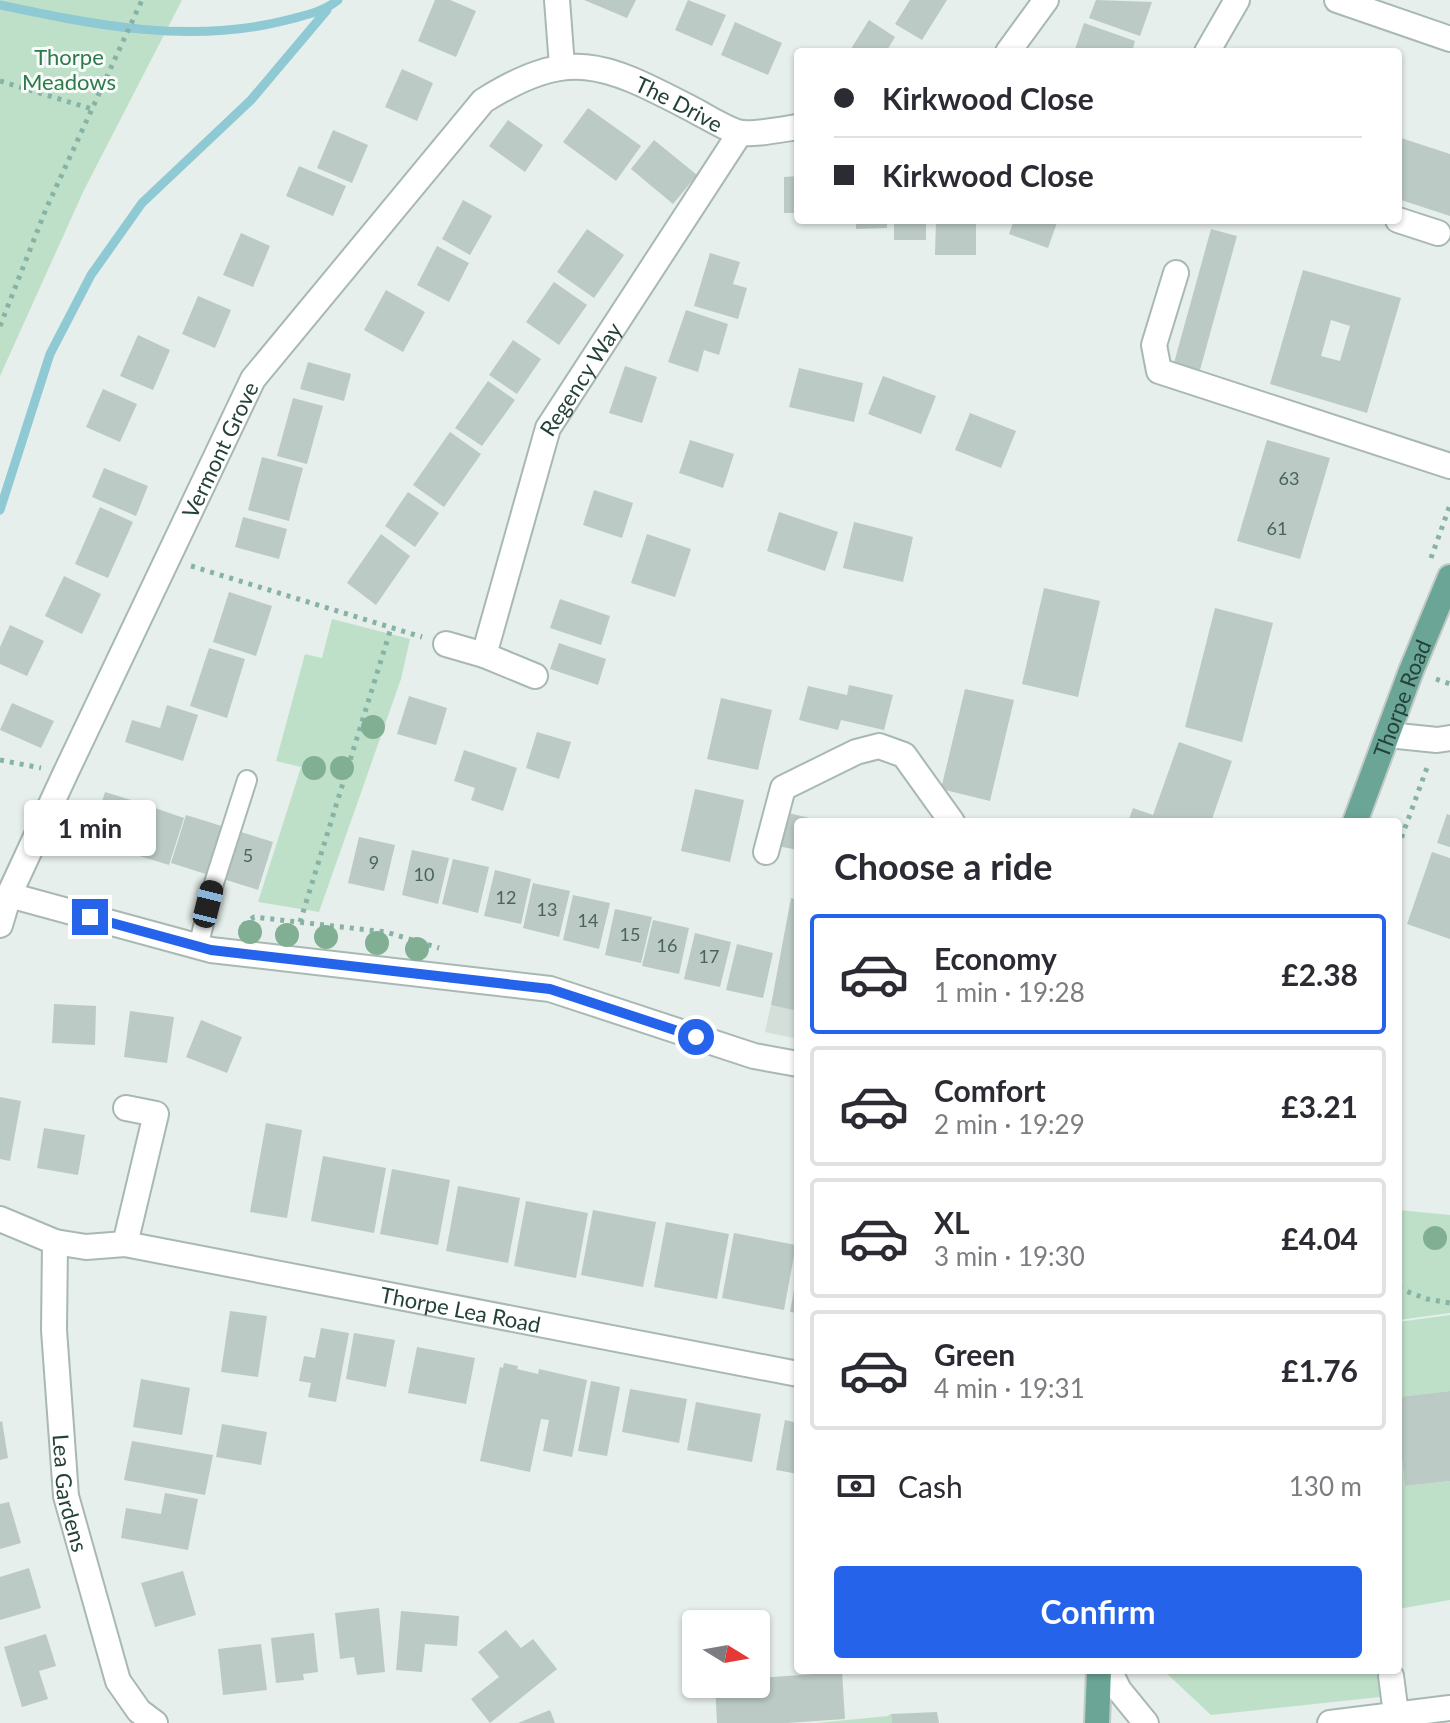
<!DOCTYPE html>
<meta charset="utf-8">
<style>
:root{--surface:#fff;--page:#f7f7f7;--text:#2b2b33;--muted:#7c7c81;--line:#e1e1e2;--accent:#2563eb}
body{margin:0;font-family:Lato,sans-serif;background:var(--page);color:var(--text);height:100vh;display:flex;flex-direction:column;font-size:30px;white-space:nowrap}
*{box-sizing:border-box;margin:0}
p{font-size:26px;color:var(--muted)}
.icon{flex:none;width:44px;height:44px;fill:none;stroke:currentColor;stroke-width:2;stroke-linecap:round;stroke-linejoin:round}
.map{position:relative;flex:1;overflow:hidden}
.panel{position:absolute;left:794px;top:818px;width:608px;height:856px;display:flex;flex-direction:column;background:var(--surface);border-radius:8px;box-shadow:0 2px 6px #0004}
.panel>*{flex:none}
.guide{position:absolute;left:794px;top:48px;width:608px;height:176px;border-radius:8px;box-shadow:0 2px 6px #0004;display:grid;align-content:center;height:176px;padding:0 40px;background:var(--surface)}
.needle{width:52px;rotate:101deg}
.buttons{position:absolute;left:682px;top:1610px;display:grid;gap:16px}
.buttons a{display:grid;place-items:center;width:88px;height:88px;border-radius:8px;background:var(--surface);box-shadow:0 2px 6px #0004;font-size:40px}
.end{position:absolute;width:36px;height:36px;margin:-18px;border:10px solid #2563eb;background:#fff;box-shadow:0 0 0 4px #fff}
.from{border-radius:50%}
.bubble{position:absolute;height:56px;border-radius:8px;background:var(--surface);box-shadow:0 2px 6px #0004;font-size:26px;font-weight:700;line-height:56px;text-align:center}
.car{position:absolute;width:24px;height:48px;margin:-24px -12px;border-radius:10px;box-shadow:0 0 6px 2px #0007;background:linear-gradient(#222 24%,#8ab4d8 0 40%,#222 0 76%,#8ab4d8 0 86%,#222 0)}
.guide b{display:flex;align-items:center;gap:28px;height:76px;font-size:30px}
.guide b+b{border-top:2px solid var(--line)}
.guide i{width:20px;height:20px;background:var(--text)}
ul{padding:0;list-style:none}
li{display:flex;align-items:center;gap:24px;height:120px;margin:0 16px 12px;padding:0 24px;border:4px solid var(--line);border-radius:8px}
li div{flex:1}
li b{display:block;font-size:30px}
li em{font-style:normal;font-weight:700}
li.current{border-color:var(--accent)}
li>.icon{width:72px;height:72px;stroke-width:1.5}
h2{padding:0 40px;font-size:36px;line-height:96px}
.pay{display:flex;align-items:center;gap:20px;height:88px;padding:0 40px;font-size:30px}
.pay p{margin-inline-start:auto}
.primary-button{display:flex;gap:16px;margin-top:auto;padding:16px 40px}
.primary-button a{flex:1;height:92px;border-radius:8px;background:var(--accent);color:#fff;font-size:32px;font-weight:700;line-height:92px;text-align:center}
.map>svg:first-child{display:block}
.built{fill:#d4dfda}
.green{fill:#bfe0c8}
.lines{fill:none;stroke-linecap:round;stroke-linejoin:round}
.stream{stroke:#8ec9d4;stroke-width:9}
.building{fill:#bbcac4;fill-rule:evenodd}
.service-casing{stroke:#a8b8b2;stroke-width:22}
.minor-casing{stroke:#a8b8b2;stroke-width:28}
.primary-casing{stroke:#c2cac8;stroke-width:28}
.path{stroke:#86b3a5;stroke-width:5;stroke-dasharray:4 6;stroke-linecap:butt}
.service{stroke:#fff;stroke-width:18}
.minor{stroke:#fff;stroke-width:24}
.primary{stroke:#6aa596;stroke-width:24}
.tree{fill:#80af93}
.route{stroke:#2563eb;stroke-width:10}
.labels{text-anchor:middle;dominant-baseline:central;stroke-width:6;stroke-linejoin:round;paint-order:stroke}
.number-label{font-size:18px;fill:#4a645c}
.park-label{font-size:22px;fill:#2d7a4b;stroke:#f7fbf9}
.street-label{font-size:22px;fill:#24423a;stroke:#f7fbf9}
</style>
<div class="map">
<svg width="1450" height="1723" viewBox="0 0 1450 1723">
<rect width="100%" height="100%" fill="#e6efeb"/>
<path class="built" d="M798 988V1039L765 1032 771 1005 794 1009Z"/>
<g class="green">
<path d="M0 0H182L84 190 0 376Z"/>
<path d="M332 619 410 639 401 679 319 912 258 902 301 767 276 761 305 654 322 658Z"/>
<path d="M1398 1210 1450 1215V1313L1398 1320Z"/>
<path d="M1450 1315V1391L1398 1397V1322Z"/>
<path d="M1401 1450 1405 1486 1450 1481V1600L1398 1609V1451Z"/>
<path d="M1163 1670H1377L1380 1697 1211 1715Z"/>
<path d="M891 1714 892 1723H816L888 1716Z"/>
</g>
<g class="lines">
<g class="stream">
<path d="M0 5C94 25 192 45 287 20 306 15 323 12 338 0"/>
<path d="M0 510 50 354 91 275 142 203 251 100 327 10"/>
</g>
</g>
<g class="building">
<path d="M435 0H450L476 11 456 57 418 41Z"/>
<path d="M584 0H636L627 18Z"/>
<path d="M688 0 726 15 712 46 675 30Z"/>
<path d="M910 0H947L922 40 895 24Z"/>
<path d="M1096 0 1152 2 1140 36 1089 18Z"/>
<path d="M869 20 895 37 886 52H849Z"/>
<path d="M735 22 782 43 768 75 721 55Z"/>
<path d="M1084 23 1135 41 1132 52H1074Z"/>
<path d="M402 69 433 83 417 121 385 107Z"/>
<path d="M588 108 641 146 616 181 563 142Z"/>
<path d="M508 120 543 145 525 172 489 146Z"/>
<path d="M333 130 368 145 352 183 317 168Z"/>
<path d="M1398 137 1450 154V216L1398 199Z"/>
<path d="M654 140 697 175 673 204 631 169Z"/>
<path d="M299 166 346 186 333 216 286 196Z"/>
<path d="M798 176V213H784V177Z"/>
<path d="M463 200 492 216 470 255 442 239Z"/>
<path d="M856 220H887V228L856 229Z"/>
<rect x="894" y="220" width="32" height="20"/>
<path d="M936 220H976V255H935Z"/>
<path d="M1014 220H1058L1048 248 1009 234Z"/>
<path d="M587 229 624 255 594 298 557 272Z"/>
<path d="M1211 229 1237 236 1200 370 1174 363Z"/>
<path d="M241 233 270 246 253 287 223 275Z"/>
<path d="M437 246 469 263 449 302 417 285Z"/>
<path d="M710 253 740 262 733 284 747 288 738 319 694 306Z"/>
<path d="M1303 270 1401 298 1367 413 1270 384ZM1331 320 1350 326 1340 361 1321 356Z"/>
<path d="M554 282 587 305 559 345 526 322Z"/>
<path d="M386 290 425 312 403 352 364 330Z"/>
<path d="M198 296 231 310 215 348 182 334Z"/>
<path d="M686 310 728 324 719 355 704 350 698 372 668 362Z"/>
<path d="M138 335 170 350 153 390 120 376Z"/>
<path d="M513 340 541 359 517 394 489 375Z"/>
<path d="M308 362 351 374 344 401 300 389Z"/>
<path d="M625 366 657 377 642 423 609 413Z"/>
<path d="M799 368 863 383 854 422 789 407Z"/>
<path d="M883 376 936 396 921 434 868 414Z"/>
<path d="M488 381 515 400 482 446 455 428Z"/>
<path d="M103 389 137 404 120 442 86 427Z"/>
<path d="M293 398 323 406 307 464 277 456Z"/>
<path d="M970 413 1016 431 1001 468 955 450Z"/>
<path d="M450 432 481 454 444 507 413 485Z"/>
<path d="M690 440 734 454 723 488 679 473Z"/>
<path d="M1267 440 1330 458 1300 559 1237 541Z"/>
<path d="M262 457 303 468 289 521 248 510Z"/>
<path d="M104 468 148 486 136 516 92 497Z"/>
<path d="M594 490 633 503 622 538 583 525Z"/>
<path d="M408 492 439 513 415 547 385 526Z"/>
<path d="M100 507 133 522 108 578 75 564Z"/>
<path d="M779 512 838 532 825 571 767 551Z"/>
<path d="M243 517 287 529 279 559 235 547Z"/>
<path d="M854 522 913 537 903 582 843 568Z"/>
<path d="M381 534 410 556 376 605 347 583Z"/>
<path d="M647 534 691 549 675 597 631 583Z"/>
<path d="M64 576 101 594 82 634 45 616Z"/>
<path d="M1044 588 1100 601 1078 697 1022 684Z"/>
<path d="M229 592 272 606 256 656 213 642Z"/>
<path d="M560 599 610 616 601 645 550 628Z"/>
<path d="M1215 608 1273 623 1242 742 1185 727Z"/>
<path d="M10 625 44 641 27 676 0 664V647Z"/>
<path d="M559 643 606 659 598 685 550 669Z"/>
<path d="M209 648 245 659 227 718 190 706Z"/>
<path d="M849 685 893 695 884 730 841 720 838 730 799 720 808 686 847 695Z"/>
<path d="M965 689 1014 700 990 801 941 789Z"/>
<path d="M409 696 447 708 436 745 397 734Z"/>
<path d="M721 698 772 710 758 770 707 759Z"/>
<path d="M12 703 54 721 41 748 0 730Z"/>
<path d="M167 705 198 715 183 761 125 742 132 720 160 728Z"/>
<path d="M537 732 571 742 559 779 526 768Z"/>
<path d="M1179 742 1232 761 1211 822H1128L1133 808 1153 815Z"/>
<path d="M464 750 517 768 503 811 471 800 475 788 454 781Z"/>
<path d="M695 789 744 800 730 862 681 851Z"/>
<path d="M105 792 144 804 128 851 90 839Z"/>
<path d="M146 805 184 818 169 865 130 853Z"/>
<path d="M780 811 822 821 798 822V850L772 845Z"/>
<path d="M1447 814 1450 815V847L1437 843Z"/>
<path d="M186 815 225 827 209 875 171 863Z"/>
<path d="M235 830 273 842 258 890 220 878Z"/>
<path d="M359 837 395 845 384 891 348 883Z"/>
<path d="M412 850 449 858 438 904 402 895Z"/>
<path d="M1432 852 1450 858V939L1407 924Z"/>
<path d="M453 859 489 867 478 913 442 904Z"/>
<path d="M495 870 531 879 521 924 484 916Z"/>
<path d="M533 883 570 891 559 937 523 928Z"/>
<path d="M573 895 610 903 599 949 563 940Z"/>
<path d="M791 898 798 900V988L794 1010 771 1005Z"/>
<path d="M615 909 652 917 641 963 605 955Z"/>
<path d="M653 920 689 928 679 974 642 966Z"/>
<path d="M695 933 731 942 720 987 684 979Z"/>
<path d="M737 944 773 953 763 998 726 990Z"/>
<path d="M54 1004 96 1006 95 1045 52 1043Z"/>
<path d="M130 1011 174 1017 167 1063 124 1057Z"/>
<path d="M201 1020 242 1037 227 1073 186 1057Z"/>
<path d="M0 1097 21 1101 10 1161 0 1159Z"/>
<path d="M266 1123 302 1130 287 1218 250 1212Z"/>
<path d="M44 1128 85 1135 78 1175 37 1168Z"/>
<path d="M323 1156 386 1168 374 1233 311 1221Z"/>
<path d="M392 1169 450 1180 438 1245 380 1234Z"/>
<path d="M458 1186 520 1198 508 1263 446 1251Z"/>
<path d="M526 1201 588 1213 576 1278 514 1266Z"/>
<path d="M593 1210 656 1222 643 1287 581 1275Z"/>
<path d="M666 1222 729 1234 717 1299 654 1287Z"/>
<path d="M734 1233 796 1245 784 1310 722 1298Z"/>
<path d="M796 1279H798V1313L790 1312Z"/>
<path d="M230 1311 267 1316 258 1377 221 1372Z"/>
<path d="M321 1328 349 1333 336 1402 308 1397 311 1383 299 1381 304 1356 315 1358Z"/>
<path d="M354 1333 395 1340 386 1387 346 1379Z"/>
<path d="M417 1347 475 1358 466 1404 408 1393Z"/>
<path d="M504 1363 518 1366 517 1369 538 1374 539 1369 587 1380 572 1457 543 1451 549 1420 541 1419 530 1472 480 1461 500 1367 503 1368Z"/>
<path d="M141 1379 190 1388 182 1435 133 1427Z"/>
<path d="M591 1381 620 1387 607 1456 578 1451Z"/>
<path d="M630 1389 687 1399 679 1443 622 1432Z"/>
<path d="M1450 1391V1481L1405 1486 1401 1450 1398 1451V1397Z"/>
<path d="M696 1402 761 1414 752 1462 687 1450Z"/>
<path d="M785 1420 798 1423V1474L776 1470Z"/>
<path d="M2 1421 8 1458 0 1460V1422Z"/>
<path d="M222 1424 267 1432 261 1465 216 1457Z"/>
<path d="M132 1441 213 1455 205 1495 124 1480Z"/>
<path d="M165 1493 198 1499 188 1550 121 1538 126 1508 161 1514Z"/>
<path d="M9 1502 21 1543 0 1549V1504Z"/>
<path d="M29 1568 41 1608 0 1620V1577Z"/>
<path d="M183 1571 196 1615 155 1627 141 1583Z"/>
<path d="M379 1608 385 1672 357 1675 354 1657 340 1659 335 1613Z"/>
<path d="M401 1611 459 1616 457 1646 425 1644 422 1672 396 1670Z"/>
<path d="M506 1630 521 1648 533 1639 557 1669 490 1723 471 1699 499 1677 478 1652Z"/>
<path d="M314 1633 318 1672 303 1674 304 1680 276 1683 271 1638Z"/>
<path d="M46 1634 56 1666 39 1671 48 1699 22 1707 4 1647Z"/>
<path d="M261 1644 267 1690 223 1695 218 1649Z"/>
<path d="M756 1657H758L759 1678 842 1672 845 1719 787 1723H717L715 1684H756Z"/>
<path d="M550 1710 555 1723H518Z"/>
<path d="M937 1712 939 1723H892L891 1714Z"/>
</g>
<g class="lines">
<defs>
<path id="service" d="M198 947 214 883 247 780"/>
<g id="minor">
<path d="M557 0 562 66"/>
<path d="M1337 0 1450 39"/>
<path d="M1008 52 1046 0"/>
<path d="M1207 52 1237 0"/>
<path d="M1398 220 1438 233"/>
<path d="M1176 273 1154 345 1159 371 1450 466"/>
<path id="s1" d="M446 644 484 655 548 428 740 133"/>
<path d="M484 655 535 676"/>
<path d="M1388 735 1437 740 1450 738"/>
<path d="M766 852 783 788 856 752 879 746 904 755 952 822"/>
<path d="M9 895 211 950 550 989 754 1056 798 1064"/>
<path id="s2" d="M0 925 9 895 66 772 253 379 483 101C569 47 603 63 688 107 704 115 720 126 737 132 750 136 783 129 798 127"/>
<path id="s3" d="M0 1219 55 1242 86 1247 125 1244 798 1374"/>
<path id="s4" d="M55 1242 54 1330 66 1496 118 1681 139 1711 155 1723"/>
<path d="M125 1244 156 1114 126 1108"/>
<path d="M1109 1670 1119 1690 1146 1723"/>
<path d="M1391 1676 1396 1714"/>
<path d="M1330 1723 1450 1708"/>
</g>
<g id="primary">
<path id="s5" d="M1355 822 1411 671 1450 577"/>
<path d="M1097 1723 1099 1670"/>
</g>
</defs>
<use href="#service" class="service-casing"/>
<use href="#minor" class="minor-casing"/>
<use href="#primary" class="primary-casing"/>
<g class="path">
<path d="M0 81 92 109"/>
<path d="M0 326 46 209 142 0"/>
<path d="M1431 558 1450 505"/>
<path d="M191 566 422 637"/>
<path d="M1436 679 1450 684"/>
<path d="M0 760 41 768"/>
<path d="M1398 847 1428 765"/>
<path d="M300 922 391 628"/>
<path d="M243 925 254 917 386 932 439 948"/>
<path d="M1398 1288 1427 1299 1450 1303"/>
</g>
<use href="#service" class="service"/>
<use href="#minor" class="minor"/>
<use href="#primary" class="primary"/>
</g>
<g class="tree">
<circle cx="373" cy="727" r="12"/>
<circle cx="314" cy="768" r="12"/>
<circle cx="342" cy="768" r="12"/>
<circle cx="250" cy="932" r="12"/>
<circle cx="287" cy="935" r="12"/>
<circle cx="326" cy="937" r="12"/>
<circle cx="377" cy="943" r="12"/>
<circle cx="417" cy="949" r="12"/>
<circle cx="1435" cy="1238" r="12"/>
</g>
<g class="lines">
<path class="route" d="M90 917 211 950 550 989 696 1037"/>
</g>
<g class="labels">
<g class="number-label">
<text x="1289" y="478">63</text>
<text x="1277" y="528">61</text>
<text x="248" y="855">5</text>
<text x="374" y="862">9</text>
<text x="424" y="874">10</text>
<text x="506" y="897">12</text>
<text x="547" y="909">13</text>
<text x="588" y="920">14</text>
<text x="630" y="934">15</text>
<text x="667" y="945">16</text>
<text x="709" y="956">17</text>
</g>
<g class="park-label">
<text x="69" y="56">Thorpe<tspan x="69" dy="25">Meadows</tspan></text>
</g>
<g class="street-label">
<text stroke="none"><textPath href="#s2" startOffset="1174">The Drive</textPath></text>
<text stroke="none"><textPath href="#s1" startOffset="334">Regency Way</textPath></text>
<text stroke="none"><textPath href="#s2" startOffset="524">Vermont Grove</textPath></text>
<text stroke="none"><textPath href="#s5" startOffset="132">Thorpe Road</textPath></text>
<text stroke="none"><textPath href="#s3" startOffset="472">Thorpe Lea Road</textPath></text>
<text stroke="none"><textPath href="#s4" startOffset="252">Lea Gardens</textPath></text>
</g>
</g>
</svg>
<div class="buttons">
<a><svg class="needle" viewBox="-14 -14 28 28"><path d="M0-13l5 13h-10z" fill="#e53935"/><path d="M0 13l5-13h-10z" fill="#7c7c81"/></svg></a>
</div>
<i class="end from" style="left:696px;top:1037px"></i>
<i class="end" style="left:90px;top:917px"></i>
<div class="bubble" style="left:24px;top:800px;width:132px">1 min</div>
<i class="car" style="left:208px;top:904px;rotate:14deg"></i>
<div class="guide">
<b><i class="from"></i>Kirkwood Close</b>
<b><i></i>Kirkwood Close</b>
</div>
<section class="panel">
<h2>Choose a ride</h2>
<ul>
<li class="current"><svg class="icon" aria-label="car" viewBox="0 0 24 24"><path d="M5 17H2v-5l4-1 3-4h7l3 4 3 1v5h-3M9 17h6M6 11h13"/><circle cx="7" cy="17" r="2"/><circle cx="17" cy="17" r="2"/></svg><div><b>Economy</b><p>1 min · 19:28</p></div><em>£2.38</em></li>
<li><svg class="icon" aria-label="car" viewBox="0 0 24 24"><path d="M5 17H2v-5l4-1 3-4h7l3 4 3 1v5h-3M9 17h6M6 11h13"/><circle cx="7" cy="17" r="2"/><circle cx="17" cy="17" r="2"/></svg><div><b>Comfort</b><p>2 min · 19:29</p></div><em>£3.21</em></li>
<li><svg class="icon" aria-label="car" viewBox="0 0 24 24"><path d="M5 17H2v-5l4-1 3-4h7l3 4 3 1v5h-3M9 17h6M6 11h13"/><circle cx="7" cy="17" r="2"/><circle cx="17" cy="17" r="2"/></svg><div><b>XL</b><p>3 min · 19:30</p></div><em>£4.04</em></li>
<li><svg class="icon" aria-label="car" viewBox="0 0 24 24"><path d="M5 17H2v-5l4-1 3-4h7l3 4 3 1v5h-3M9 17h6M6 11h13"/><circle cx="7" cy="17" r="2"/><circle cx="17" cy="17" r="2"/></svg><div><b>Green</b><p>4 min · 19:31</p></div><em>£1.76</em></li>
</ul>
<div class="pay"><svg class="icon" aria-label="cash" viewBox="0 0 24 24"><path d="M3 7h18v10H3z"/><circle cx="12" cy="12" r="2"/></svg>Cash<p>130 m</p></div>
<div class="primary-button"><a>Confirm</a></div>
</section>
</div>
